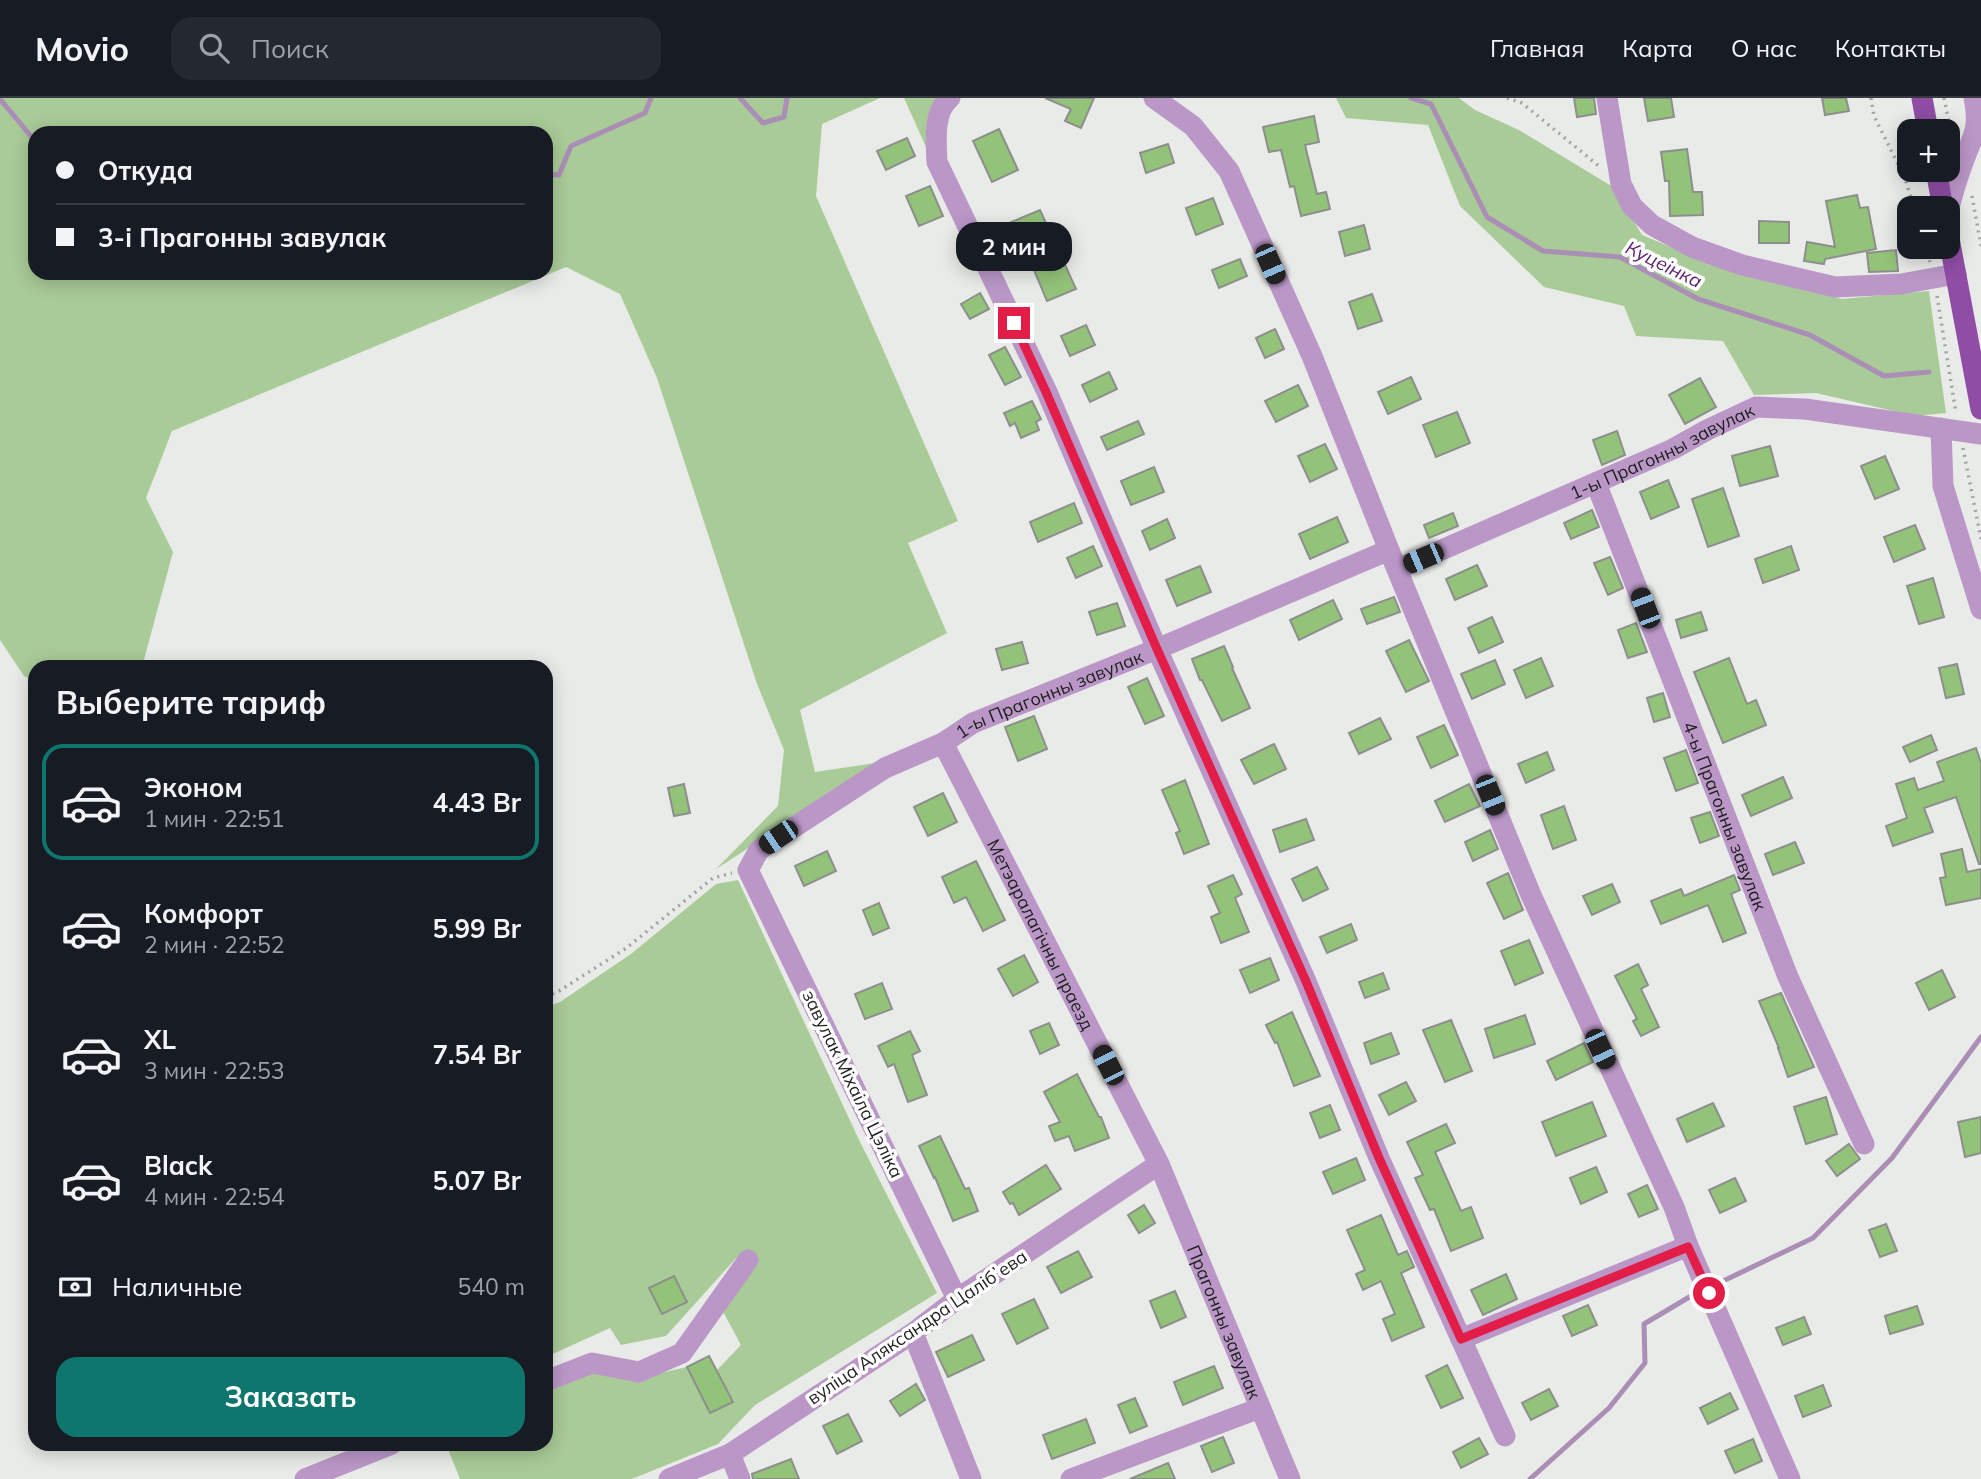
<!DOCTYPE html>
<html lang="ru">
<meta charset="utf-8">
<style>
:root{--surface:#171b24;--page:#242831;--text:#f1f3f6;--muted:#9ea1a6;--line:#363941;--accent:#0f766e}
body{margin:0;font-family:Mulish,sans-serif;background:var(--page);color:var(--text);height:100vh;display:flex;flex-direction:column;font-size:26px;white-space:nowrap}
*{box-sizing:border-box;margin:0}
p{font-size:23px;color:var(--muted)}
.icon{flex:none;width:38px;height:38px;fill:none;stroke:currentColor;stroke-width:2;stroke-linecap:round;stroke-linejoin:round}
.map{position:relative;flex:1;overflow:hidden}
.panel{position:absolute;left:28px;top:562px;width:525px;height:791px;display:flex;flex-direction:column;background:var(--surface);border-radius:21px;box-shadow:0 4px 18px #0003}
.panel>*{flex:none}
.banner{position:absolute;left:28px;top:28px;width:525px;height:154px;border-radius:21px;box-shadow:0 4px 18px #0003;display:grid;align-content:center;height:154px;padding:0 28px;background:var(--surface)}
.controls{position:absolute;left:1897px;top:21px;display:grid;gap:14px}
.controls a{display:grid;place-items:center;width:63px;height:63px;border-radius:14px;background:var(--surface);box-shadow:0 4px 18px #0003;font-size:35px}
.end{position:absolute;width:32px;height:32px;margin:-16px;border:9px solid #e11d48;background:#fff;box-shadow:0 0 0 4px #fff}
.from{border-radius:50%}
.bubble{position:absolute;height:49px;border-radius:21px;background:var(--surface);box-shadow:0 4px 18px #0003;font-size:23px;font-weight:700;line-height:49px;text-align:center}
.car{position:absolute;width:21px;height:42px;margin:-21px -10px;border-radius:9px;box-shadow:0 0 5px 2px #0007;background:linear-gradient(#222 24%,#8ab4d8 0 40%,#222 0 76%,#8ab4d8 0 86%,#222 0)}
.banner b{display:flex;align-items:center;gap:24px;height:66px;font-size:26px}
.banner b+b{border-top:2px solid var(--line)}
.banner i{width:18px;height:18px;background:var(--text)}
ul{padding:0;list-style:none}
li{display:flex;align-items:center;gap:21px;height:116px;margin:0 14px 10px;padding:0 14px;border:4px solid transparent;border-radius:21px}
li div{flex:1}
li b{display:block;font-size:26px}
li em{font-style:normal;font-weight:700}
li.active{border-color:var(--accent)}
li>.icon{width:63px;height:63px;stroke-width:1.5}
h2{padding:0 28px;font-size:32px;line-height:84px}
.pay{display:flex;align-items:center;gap:18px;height:77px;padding:0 28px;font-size:26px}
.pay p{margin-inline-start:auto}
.action{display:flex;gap:14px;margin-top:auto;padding:14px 28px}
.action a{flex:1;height:80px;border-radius:21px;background:var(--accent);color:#fff;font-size:28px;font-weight:700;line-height:80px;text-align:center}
header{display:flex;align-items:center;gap:42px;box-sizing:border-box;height:98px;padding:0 35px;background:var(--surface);border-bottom:2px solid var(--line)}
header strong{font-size:33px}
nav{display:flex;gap:38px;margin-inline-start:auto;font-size:24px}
.search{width:490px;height:63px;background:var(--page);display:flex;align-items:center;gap:18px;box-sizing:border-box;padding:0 24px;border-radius:21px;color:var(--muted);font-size:26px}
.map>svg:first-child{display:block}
.green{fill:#a9cb97;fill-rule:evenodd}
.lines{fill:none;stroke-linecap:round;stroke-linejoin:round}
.stream{stroke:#ab8eb6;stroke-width:5}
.building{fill:#93c379;stroke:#8d8f8c;stroke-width:2}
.path{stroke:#a2a3a1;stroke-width:3.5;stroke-dasharray:2 5;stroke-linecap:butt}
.minor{stroke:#ba97c7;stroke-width:21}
.major{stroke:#8f4da5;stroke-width:21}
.route{stroke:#e11d48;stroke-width:9}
.labels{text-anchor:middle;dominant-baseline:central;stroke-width:7;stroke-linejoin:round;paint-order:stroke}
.street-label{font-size:18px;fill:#202120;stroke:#fff}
.water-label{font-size:19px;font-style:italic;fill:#5c1d70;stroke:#fff}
</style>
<header>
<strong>Movio</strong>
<div class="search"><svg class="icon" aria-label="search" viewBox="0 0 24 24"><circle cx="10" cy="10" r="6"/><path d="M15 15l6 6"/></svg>Поиск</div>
<nav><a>Главная</a><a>Карта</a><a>О нас</a><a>Контакты</a></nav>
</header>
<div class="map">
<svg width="1981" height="1381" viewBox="0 0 1981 1381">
<rect width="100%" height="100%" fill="#e9ebe8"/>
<g class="green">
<path d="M0 0H880L822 26 816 98 958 423 908 445 947 535 800 612 815 674 882 664 716 771 778 708 784 652 757 586 657 280 620 196 566 169 172 333 146 400 173 454 142 569H35V583L24 578 0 542ZM35 35H546V175H35Z"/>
<path d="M904 0H938L926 49Z"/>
<path d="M1336 0H1459L1475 12 1519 32 1613 89 1642 137 1733 175 1842 201 1929 193 1946 315 1915 318 1816 295 1754 297 1723 243 1636 238 1624 208 1544 189 1460 108 1428 27 1346 20Z"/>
<path d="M738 782 860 1044 937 1195 755 1307 718 1346 632 1381H460L446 1346H546V1291L590 1273 635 1281 687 1269 710 1315 732 1304 717 1272 741 1247 721 1210 750 1176 737 1159 666 1238 621 1247 610 1230 546 1259V909L560 904 631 856 716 786Z"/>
</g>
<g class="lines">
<g class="stream">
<path d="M740 0 763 25 784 19 787 0"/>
<path d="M1411 0 1431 6 1487 119 1543 153 1620 159 1698 201 1810 237 1884 278 1929 274"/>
<path d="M0 1 35 43"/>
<path d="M546 76 559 77 571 48 645 15 651 0"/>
<path d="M1721 1184 1813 1140 1892 1060 1981 939"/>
<path d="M1530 1381 1609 1310 1645 1265 1644 1226 1691 1198"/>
</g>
</g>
<g class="building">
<path d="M1045 0H1094L1081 30 1065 23 1071 11Z"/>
<path d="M1574 0H1594L1596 16 1577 19Z"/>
<path d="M1644 0H1671L1674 19 1648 23Z"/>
<path d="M1822 0H1846L1849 13 1825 17Z"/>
<path d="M1314 18 1319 44 1305 47 1317 96 1326 94 1330 111 1301 118 1294 88 1290 89 1281 52 1269 54 1263 29Z"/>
<path d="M999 31 1018 72 992 84 973 43Z"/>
<path d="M907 40 915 58 886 72 877 53Z"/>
<path d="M1168 46 1174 65 1146 75 1140 55Z"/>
<path d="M1687 51 1693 94H1702L1703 117 1670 118 1669 83H1665L1661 54Z"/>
<path d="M930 88 943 118 919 128 906 98Z"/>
<path d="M1857 97 1860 110 1868 109 1876 151 1825 161 1824 166 1804 163 1807 144 1835 149 1826 103Z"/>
<path d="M1213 100 1223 126 1196 137 1186 110Z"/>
<path d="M1040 112 1076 191 1047 203 1026 153 1022 154 1009 125Z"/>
<path d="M1759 123 1789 124V145H1759Z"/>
<path d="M1364 127 1370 151 1345 158 1339 134Z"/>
<path d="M1896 152 1898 173 1869 174 1867 155Z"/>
<path d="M1240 161 1247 178 1219 190 1212 172Z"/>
<path d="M980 195 989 211 970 221 961 206Z"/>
<path d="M1372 196 1382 223 1358 231 1349 204Z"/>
<path d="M1086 227 1095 247 1070 258 1061 238Z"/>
<path d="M1275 231 1284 251 1265 260 1256 240Z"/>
<path d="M1005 249 1021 279 1005 287 989 257Z"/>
<path d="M1109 274 1117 291 1090 304 1082 287Z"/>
<path d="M1411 279 1421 301 1388 316 1378 294Z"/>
<path d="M1700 280 1716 309 1685 326 1669 297Z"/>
<path d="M1298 287 1308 308 1276 324 1265 303Z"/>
<path d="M1032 303 1041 321 1036 324 1039 332 1021 340 1015 325 1010 328 1004 315Z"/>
<path d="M1457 314 1470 345 1436 359 1423 327Z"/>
<path d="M1138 323 1144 336 1107 352 1101 339Z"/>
<path d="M1617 333 1625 357 1602 367 1593 342Z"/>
<path d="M1325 346 1337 371 1310 384 1298 358Z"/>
<path d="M1770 348 1778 378 1740 388 1732 358Z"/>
<path d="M1885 358 1899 391 1875 401 1861 368Z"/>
<path d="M1154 369 1164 394 1131 407 1121 383Z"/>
<path d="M1668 382 1679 409 1651 421 1640 394Z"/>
<path d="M1723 390 1739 438 1708 449 1692 401Z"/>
<path d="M1074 405 1082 425 1038 444 1030 424Z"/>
<path d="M1592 412 1599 429 1571 441 1564 425Z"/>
<path d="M1453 415 1458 428 1429 440 1424 427Z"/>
<path d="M1337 419 1348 444 1310 461 1299 436Z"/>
<path d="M1167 421 1175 440 1150 452 1142 433Z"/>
<path d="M1915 427 1925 451 1894 464 1884 439Z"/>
<path d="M1093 448 1102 468 1076 480 1067 460Z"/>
<path d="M1791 448 1799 472 1763 485 1755 461Z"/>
<path d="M1610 459 1623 490 1608 497 1594 465Z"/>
<path d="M1477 467 1487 488 1455 502 1446 481Z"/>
<path d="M1200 468 1211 494 1177 508 1166 482Z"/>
<path d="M1933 480 1944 519 1919 526 1907 488Z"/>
<path d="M1394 499 1400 514 1367 526 1361 511Z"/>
<path d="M1333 502 1342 521 1299 542 1290 522Z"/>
<path d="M1117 505 1125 528 1097 537 1089 514Z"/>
<path d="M1701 514 1707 532 1681 540 1676 522Z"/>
<path d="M1492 519 1503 544 1479 555 1468 530Z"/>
<path d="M1636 525 1647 554 1628 560 1618 532Z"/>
<path d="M1409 542 1429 583 1406 594 1386 553Z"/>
<path d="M1022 544 1028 565 1002 572 996 551Z"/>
<path d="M1224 548 1233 569 1232 570 1250 610 1222 623 1202 582H1200L1192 561Z"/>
<path d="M1541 560 1553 588 1526 600 1514 572Z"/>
<path d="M1729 560 1747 606 1756 602 1766 627 1723 645 1694 574Z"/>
<path d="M1495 562 1505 586 1472 601 1461 576Z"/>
<path d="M1957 566 1964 596 1946 600 1939 570Z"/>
<path d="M1147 580 1164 618 1145 626 1128 589Z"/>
<path d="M1663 595 1670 619 1654 624 1647 600Z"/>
<path d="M1034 618 1047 651 1018 663 1005 629Z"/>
<path d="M1380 620 1391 641 1359 656 1349 635Z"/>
<path d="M1444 627 1458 657 1431 670 1417 639Z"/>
<path d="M1931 637 1937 652 1910 664 1903 649Z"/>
<path d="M1274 646 1286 671 1254 686 1241 662Z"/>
<path d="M1976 650 1981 665V766H1979L1956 699 1924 710 1933 734 1893 748 1886 728 1907 720 1896 686 1914 680 1918 692 1944 683 1937 664Z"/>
<path d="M1686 652 1698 685 1676 693 1664 660Z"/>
<path d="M1547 654 1554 672 1526 685 1518 666Z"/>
<path d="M1783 679 1792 700 1751 718 1742 697Z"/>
<path d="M1185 682 1209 746 1184 756 1176 735 1180 733 1162 692Z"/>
<path d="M684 686 690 715 674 718 668 690Z"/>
<path d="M1469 686 1480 708 1445 724 1435 703Z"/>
<path d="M943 695 957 724 928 738 914 709Z"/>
<path d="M1564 708 1576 742 1553 751 1541 717Z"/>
<path d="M1710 714 1719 738 1700 745 1691 720Z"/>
<path d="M1306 721 1314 742 1280 754 1273 732Z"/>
<path d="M1490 732 1498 751 1473 763 1465 744Z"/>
<path d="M1795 744 1804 765 1773 777 1765 756Z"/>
<path d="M1962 751 1967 774 1981 771V800L1946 807 1940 780 1946 779 1941 756Z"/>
<path d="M827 753 836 773 804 788 795 768Z"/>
<path d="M976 763 1005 822 983 833 966 799 954 805 942 779Z"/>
<path d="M1317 769 1328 791 1303 803 1292 781Z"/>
<path d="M1508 775 1523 812 1504 821 1487 785Z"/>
<path d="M1233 777 1242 796 1235 800 1249 834 1221 845 1211 819 1220 815 1208 788Z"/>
<path d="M1734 777 1740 792 1731 796 1746 835 1723 844 1708 807 1661 826 1651 803 1681 791 1684 798Z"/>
<path d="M1612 786 1620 804 1592 817 1583 798Z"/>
<path d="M879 805 889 830 873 837 863 812Z"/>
<path d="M1351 826 1357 842 1327 855 1320 839Z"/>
<path d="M1529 842 1543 875 1515 887 1501 853Z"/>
<path d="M1024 857 1038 884 1013 898 998 871Z"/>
<path d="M1270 860 1279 882 1250 895 1240 872Z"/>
<path d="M1638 866 1648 887 1641 891 1659 929 1641 938 1633 923 1637 921 1615 878Z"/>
<path d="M1942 872 1955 899 1929 912 1916 885Z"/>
<path d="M1383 875 1389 891 1365 900 1359 884Z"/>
<path d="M882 885 892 911 865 921 855 896Z"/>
<path d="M1781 895 1814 969 1788 979 1778 950H1779L1759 903Z"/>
<path d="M1292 914 1320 978 1294 988 1277 944 1275 945 1266 927Z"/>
<path d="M1525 917 1535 946 1494 960 1485 931Z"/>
<path d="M1451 922 1472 973 1445 984 1423 932Z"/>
<path d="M1049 925 1059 947 1040 956 1030 933Z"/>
<path d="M910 933 920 953 912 957 927 997 908 1004 894 966 888 969 878 948Z"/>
<path d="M1391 935 1399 956 1371 966 1364 945Z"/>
<path d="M1584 945 1593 964 1556 982 1547 963Z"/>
<path d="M1077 976 1099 1019H1101L1109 1040 1075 1053 1069 1038 1055 1043 1049 1028 1060 1024 1044 994Z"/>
<path d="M1406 984 1416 1003 1389 1017 1379 997Z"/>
<path d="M1826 999 1837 1036 1806 1046 1794 1009Z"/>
<path d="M1592 1004 1606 1038 1556 1058 1542 1024Z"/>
<path d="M1713 1005 1724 1028 1687 1044 1677 1021Z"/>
<path d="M1330 1007 1340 1032 1320 1040 1310 1015Z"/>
<path d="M1981 1019V1055L1965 1059 1958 1024Z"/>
<path d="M1446 1026 1455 1045 1435 1054 1461 1113 1471 1109 1483 1140 1451 1153 1434 1111 1430 1112 1415 1080 1423 1077 1407 1044Z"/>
<path d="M940 1038 965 1091 969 1090 978 1113 953 1123 935 1079 934 1080 919 1048Z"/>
<path d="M1849 1046 1860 1061 1837 1078 1826 1063Z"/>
<path d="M1356 1060 1365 1082 1333 1096 1323 1074Z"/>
<path d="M1046 1067 1061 1091 1019 1117 1013 1105 1010 1106 1003 1094Z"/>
<path d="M1596 1069 1607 1094 1581 1106 1570 1080Z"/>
<path d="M1735 1080 1746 1103 1720 1115 1709 1092Z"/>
<path d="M1647 1087 1658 1111 1639 1119 1628 1096Z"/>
<path d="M1144 1107 1155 1125 1139 1135 1128 1117Z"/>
<path d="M1381 1117 1398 1157 1407 1153 1414 1169 1401 1175 1424 1229 1392 1243 1383 1221 1395 1216 1381 1183 1363 1192 1356 1176 1365 1172 1347 1132Z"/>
<path d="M1886 1126 1897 1153 1880 1159 1869 1132Z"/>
<path d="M1078 1153 1092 1179 1061 1195 1047 1169Z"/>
<path d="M1506 1176 1517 1201 1483 1217 1471 1192Z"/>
<path d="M674 1178 687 1204 662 1216 649 1190Z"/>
<path d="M1175 1193 1186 1219 1161 1230 1150 1203Z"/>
<path d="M1034 1201 1048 1230 1017 1246 1002 1216Z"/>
<path d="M1588 1207 1597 1227 1572 1238 1563 1218Z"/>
<path d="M1917 1208 1923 1226 1890 1236 1885 1218Z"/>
<path d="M1804 1219 1811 1236 1783 1247 1776 1230Z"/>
<path d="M972 1237 984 1262 948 1279 936 1254Z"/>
<path d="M709 1258 733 1304 710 1315 687 1269Z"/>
<path d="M1447 1267 1463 1300 1441 1310 1426 1278Z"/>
<path d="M1214 1268 1223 1290 1183 1307 1174 1284Z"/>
<path d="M916 1286 925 1302 900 1318 890 1303Z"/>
<path d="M1823 1287 1831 1308 1803 1319 1795 1298Z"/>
<path d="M1549 1291 1558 1308 1531 1322 1522 1305Z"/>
<path d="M1730 1295 1738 1311 1708 1326 1700 1310Z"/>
<path d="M1135 1300 1147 1328 1130 1335 1118 1307Z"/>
<path d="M848 1316 862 1343 837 1356 823 1328Z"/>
<path d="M1086 1321 1095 1345 1052 1361 1043 1337Z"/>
<path d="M1223 1339 1234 1365 1212 1374 1201 1348Z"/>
<path d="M1479 1340 1488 1356 1461 1370 1453 1354Z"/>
<path d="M1753 1341 1762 1363 1735 1375 1725 1353Z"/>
<path d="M791 1361 799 1381H753L752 1376Z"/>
<path d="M1168 1365 1175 1381H1130Z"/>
</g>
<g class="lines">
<g class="path">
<path d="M1507 0 1522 5 1600 69"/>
<path d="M1871 0 1874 18 1905 80 1914 110"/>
<path d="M1944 0 1952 39"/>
<path d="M1972 98 1981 148"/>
<path d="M1925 149 1930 164"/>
<path d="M1937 198 1956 315"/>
<path d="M1963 350 1981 441"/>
<path d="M546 899 559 893 625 851 713 780 732 775"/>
</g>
<g class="minor">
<path d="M950 0C933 13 936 44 937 64L1047 294 1157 551 1305 881 1379 1060 1505 1338"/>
<path d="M1154 0 1193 28 1229 73 1312 258 1389 452 1531 797 1674 1109 1688 1148 1790 1381"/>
<path d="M1607 0 1621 86 1632 108 1652 127 1692 149 1742 167 1835 189 1901 186 1956 176"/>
<path d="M1948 113C1952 98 1956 84 1961 70 1971 39 1981 35 1974 0"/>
<path d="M1941 330 1943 388 1981 511"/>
<path id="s1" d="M1596 385 1788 879 1864 1046"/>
<path id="s2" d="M1398 471 1673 351 1707 332 1756 309 1805 311 1981 336"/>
<path id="s3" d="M943 645 1159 1066 1290 1381"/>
<path id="s4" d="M957 1201 748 772 759 752 885 670 943 645 973 625 1157 551 1389 452"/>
<path d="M913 1235 971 1381"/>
<path d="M1461 1241 1688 1148"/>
<path d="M546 1283 592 1265 639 1274 682 1255 748 1162"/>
<path d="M730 1356 740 1381"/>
<path d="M305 1381 392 1346"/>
<path d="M669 1381 730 1356 913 1235 957 1201 1159 1066"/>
<path d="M1071 1381 1260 1310"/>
</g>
<g class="major">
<path d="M1922 0 1928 33"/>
<path d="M1936 72 1943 110"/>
<path d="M1948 135 1981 311"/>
</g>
</g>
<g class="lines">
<path class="route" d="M1014 225 1046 294 1157 551 1305 881 1379 1060 1461 1241 1688 1149 1709 1195"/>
</g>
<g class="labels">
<g class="street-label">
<text stroke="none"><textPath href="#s2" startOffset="289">1-ы Прагонны завулак</textPath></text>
<text stroke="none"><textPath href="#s4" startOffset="831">1-ы Прагонны завулак</textPath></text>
<text stroke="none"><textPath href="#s1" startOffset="357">4-ы Прагонны завулак</textPath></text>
<text stroke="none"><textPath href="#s3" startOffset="215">Метэаралагічны праезд</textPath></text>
<text transform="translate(853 986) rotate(64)">завулак Міхаіла Цэліка</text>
<text stroke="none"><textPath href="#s3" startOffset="644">Прагонны завулак</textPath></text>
<text transform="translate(917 1229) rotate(-34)">вуліца Аляксандра Цалібʼева</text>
</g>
<g class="water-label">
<text transform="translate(1664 166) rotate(26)">Куцеінка</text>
</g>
</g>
</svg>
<div class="controls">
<a>+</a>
<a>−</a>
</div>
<i class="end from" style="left:1709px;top:1195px"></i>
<i class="end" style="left:1014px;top:225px"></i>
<div class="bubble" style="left:956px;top:124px;width:116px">2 мин</div>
<i class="car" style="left:1270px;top:166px;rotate:156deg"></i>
<i class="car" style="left:1423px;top:460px;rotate:247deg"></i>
<i class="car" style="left:1645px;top:510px;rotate:339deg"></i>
<i class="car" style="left:1490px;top:697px;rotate:158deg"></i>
<i class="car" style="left:778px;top:739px;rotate:236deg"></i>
<i class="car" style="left:1600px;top:951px;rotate:155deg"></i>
<i class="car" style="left:1108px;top:967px;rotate:333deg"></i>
<div class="banner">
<b><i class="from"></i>Откуда</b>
<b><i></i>3-і Прагонны завулак</b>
</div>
<section class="panel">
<h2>Выберите тариф</h2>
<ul>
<li class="active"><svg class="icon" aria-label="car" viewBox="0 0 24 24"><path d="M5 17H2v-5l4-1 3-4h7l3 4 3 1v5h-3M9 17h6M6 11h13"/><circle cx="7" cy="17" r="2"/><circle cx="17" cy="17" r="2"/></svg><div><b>Эконом</b><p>1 мин · 22:51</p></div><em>4.43 Br</em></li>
<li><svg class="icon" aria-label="car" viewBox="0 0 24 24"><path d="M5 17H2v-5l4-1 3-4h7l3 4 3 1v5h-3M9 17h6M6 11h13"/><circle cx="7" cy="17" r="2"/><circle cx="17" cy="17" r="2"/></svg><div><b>Комфорт</b><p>2 мин · 22:52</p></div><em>5.99 Br</em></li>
<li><svg class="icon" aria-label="car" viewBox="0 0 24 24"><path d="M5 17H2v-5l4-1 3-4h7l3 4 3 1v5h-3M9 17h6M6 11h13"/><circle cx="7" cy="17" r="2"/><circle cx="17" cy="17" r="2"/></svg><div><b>XL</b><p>3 мин · 22:53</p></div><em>7.54 Br</em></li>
<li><svg class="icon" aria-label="car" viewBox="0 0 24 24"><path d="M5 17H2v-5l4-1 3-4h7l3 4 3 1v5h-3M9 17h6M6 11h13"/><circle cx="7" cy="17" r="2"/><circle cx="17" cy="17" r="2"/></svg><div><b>Black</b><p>4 мин · 22:54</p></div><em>5.07 Br</em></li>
</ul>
<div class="pay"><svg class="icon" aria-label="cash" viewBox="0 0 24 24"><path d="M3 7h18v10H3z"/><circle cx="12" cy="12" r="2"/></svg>Наличные<p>540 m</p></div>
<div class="action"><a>Заказать</a></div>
</section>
</div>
